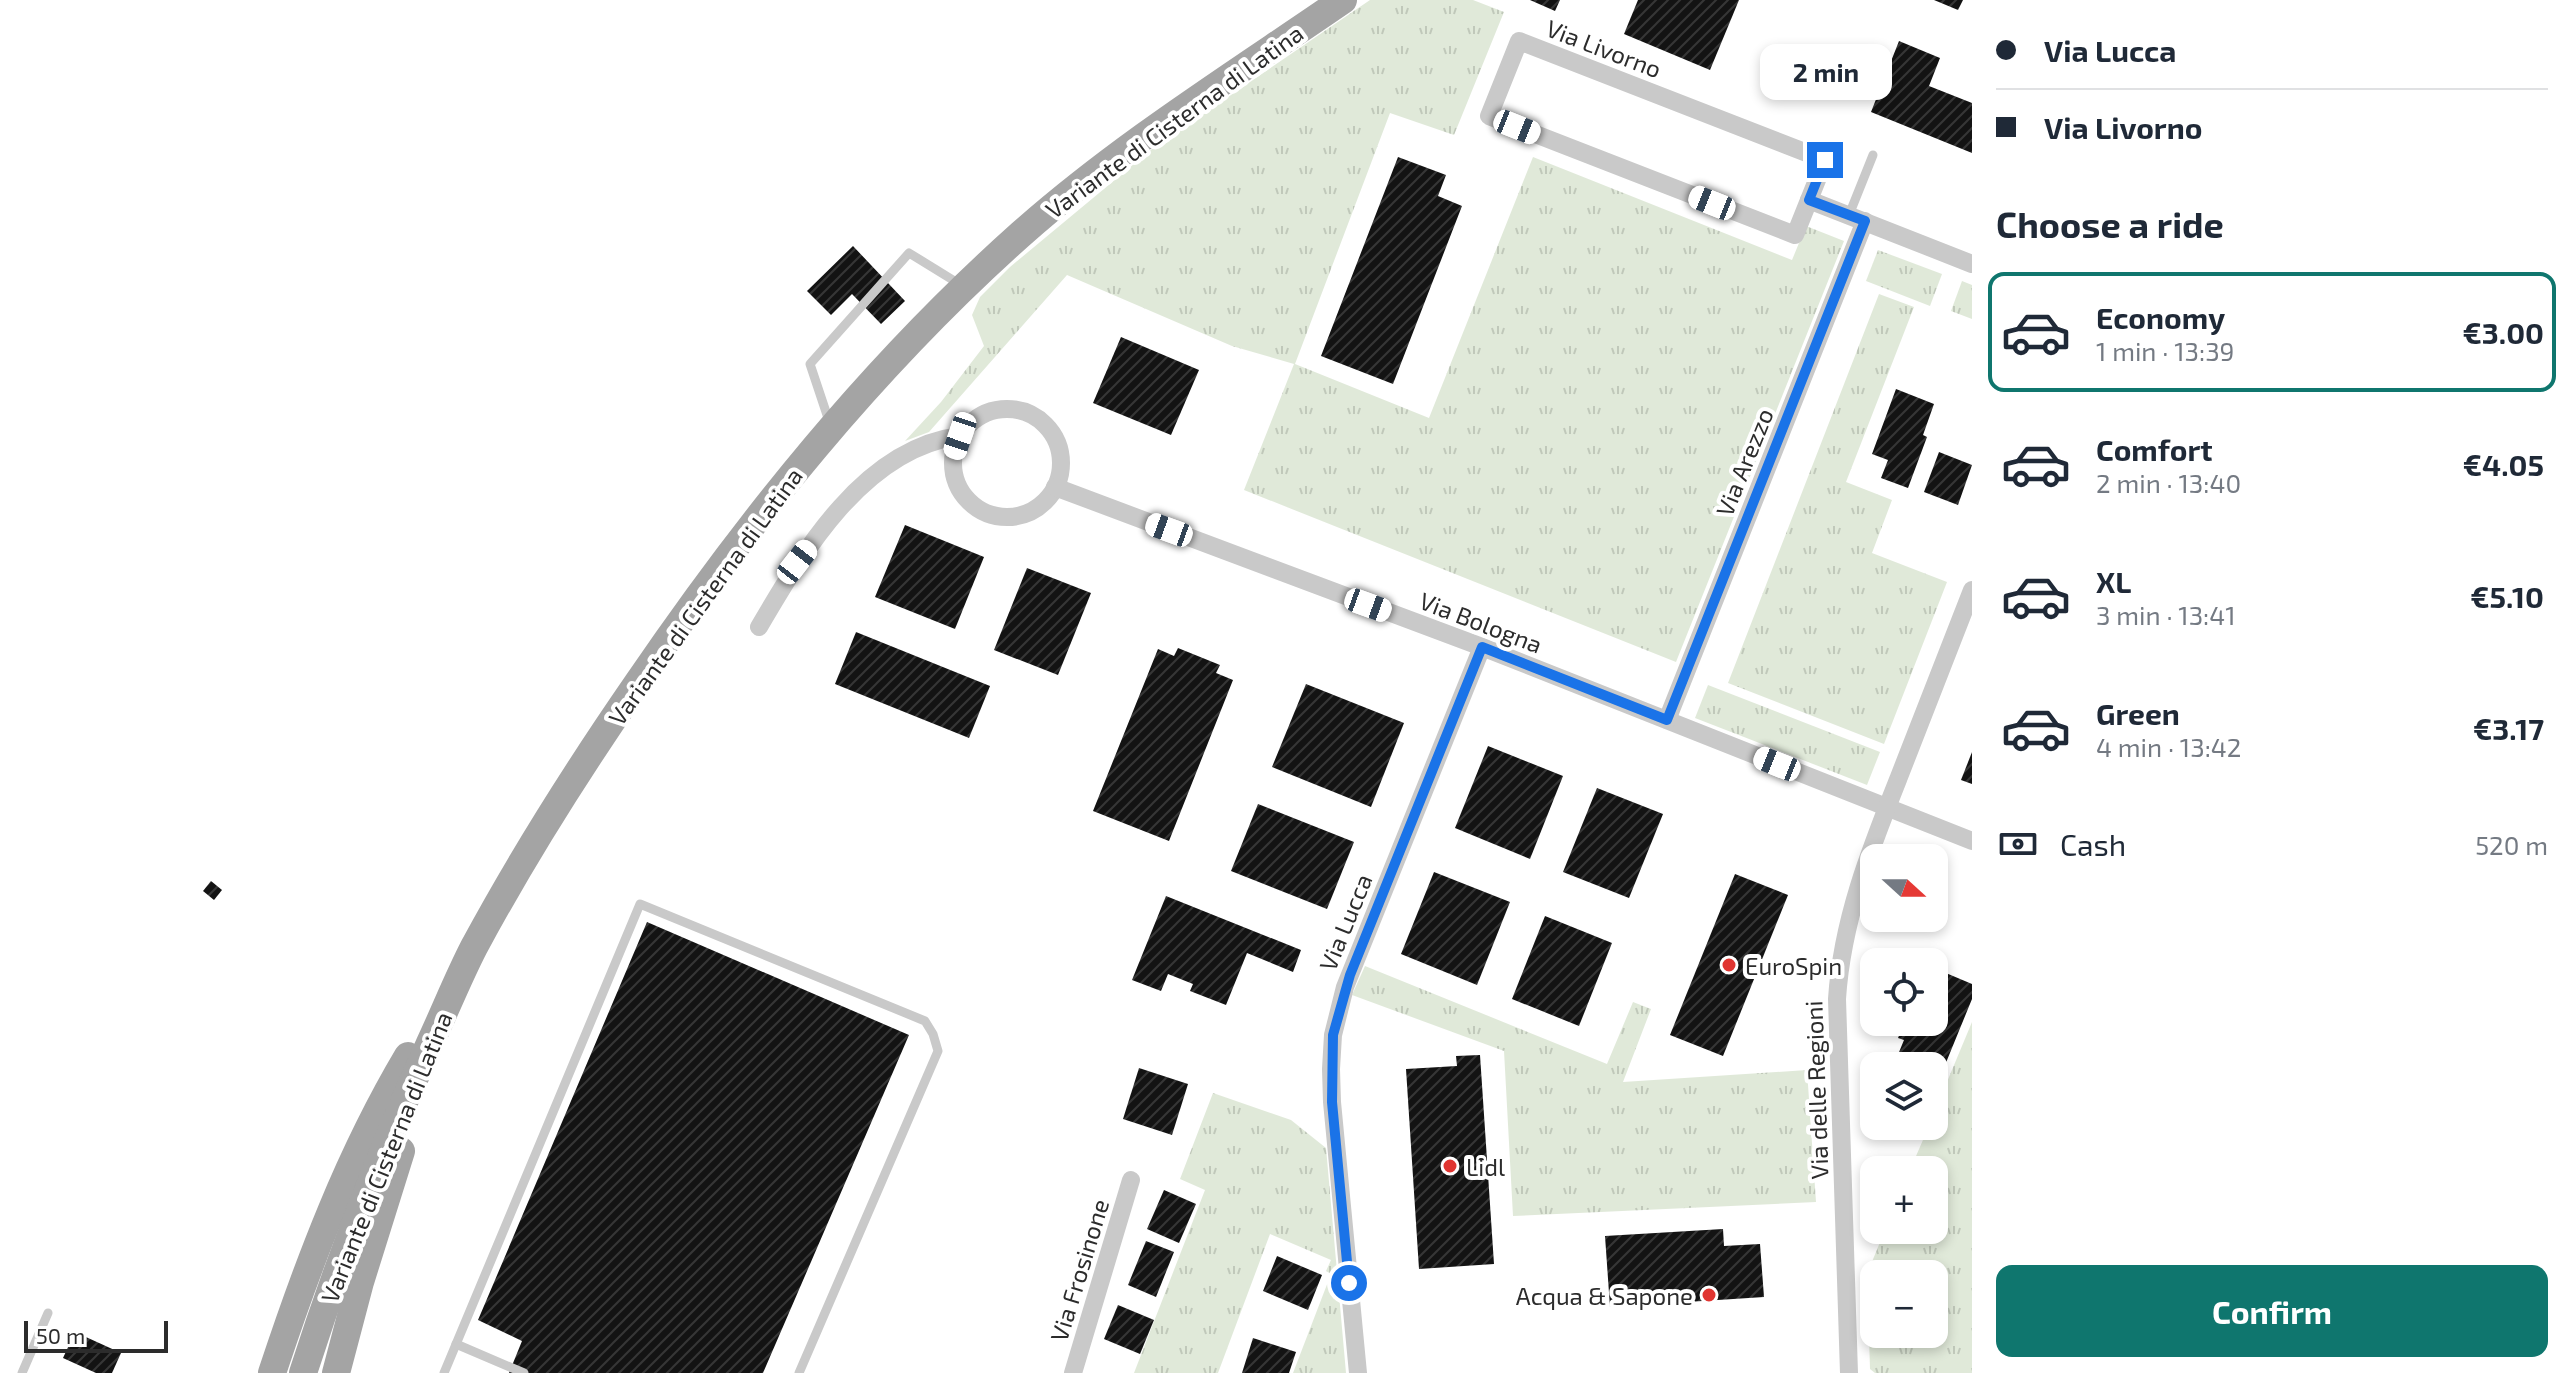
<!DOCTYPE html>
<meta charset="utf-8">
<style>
:root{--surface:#fff;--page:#f2f2f3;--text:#1f2937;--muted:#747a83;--line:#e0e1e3;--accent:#0f766e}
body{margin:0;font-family:"Exo 2",sans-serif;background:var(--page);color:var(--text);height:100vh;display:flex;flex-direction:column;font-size:30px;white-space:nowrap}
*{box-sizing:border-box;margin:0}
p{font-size:26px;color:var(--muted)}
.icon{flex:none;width:44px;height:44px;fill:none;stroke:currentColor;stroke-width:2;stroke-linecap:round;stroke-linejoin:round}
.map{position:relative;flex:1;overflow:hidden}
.drawer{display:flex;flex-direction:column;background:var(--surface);width:600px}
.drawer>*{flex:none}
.top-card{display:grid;align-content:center;height:176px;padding:0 24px;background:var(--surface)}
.needle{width:52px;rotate:111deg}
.controls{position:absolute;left:1860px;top:844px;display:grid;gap:16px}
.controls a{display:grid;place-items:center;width:88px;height:88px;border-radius:16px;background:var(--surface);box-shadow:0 4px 12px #0003;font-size:40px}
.scale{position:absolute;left:24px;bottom:20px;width:144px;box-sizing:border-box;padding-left:8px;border:4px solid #2c2c2c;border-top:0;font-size:22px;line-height:28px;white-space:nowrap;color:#2c2c2c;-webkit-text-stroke:6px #fff;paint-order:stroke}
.end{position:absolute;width:36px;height:36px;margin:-18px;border:10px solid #1a73e8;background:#fff;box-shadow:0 0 0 4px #fff}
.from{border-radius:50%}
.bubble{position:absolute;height:56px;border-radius:16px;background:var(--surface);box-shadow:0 4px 12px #0003;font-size:26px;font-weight:700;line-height:56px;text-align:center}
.car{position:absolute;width:24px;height:48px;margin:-24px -12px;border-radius:10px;box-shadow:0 0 6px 2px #0007;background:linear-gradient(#fff 24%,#345 0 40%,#fff 0 76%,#345 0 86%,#fff 0)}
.top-card b{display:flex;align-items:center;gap:28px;height:76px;font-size:30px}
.top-card b+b{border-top:2px solid var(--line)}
.top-card i{width:20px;height:20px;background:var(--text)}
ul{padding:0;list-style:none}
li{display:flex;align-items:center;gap:24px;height:120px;margin:0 16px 12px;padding:0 8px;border:4px solid transparent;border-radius:16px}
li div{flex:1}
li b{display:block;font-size:30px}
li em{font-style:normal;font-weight:700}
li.active{border-color:var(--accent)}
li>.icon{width:72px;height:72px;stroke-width:1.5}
h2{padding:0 24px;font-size:36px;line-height:96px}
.pay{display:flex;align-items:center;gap:20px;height:88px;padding:0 24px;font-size:30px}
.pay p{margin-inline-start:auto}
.action{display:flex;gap:16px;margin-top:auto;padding:16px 24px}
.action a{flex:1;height:92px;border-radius:16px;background:var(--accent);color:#fff;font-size:32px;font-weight:700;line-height:92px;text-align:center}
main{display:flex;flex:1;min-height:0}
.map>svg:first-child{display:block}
.grass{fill:url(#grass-tufts);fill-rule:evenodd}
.building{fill:url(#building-hatch)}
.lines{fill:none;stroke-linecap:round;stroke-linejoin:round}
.lane{stroke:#c9c9c9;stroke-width:9}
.street{stroke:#c9c9c9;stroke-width:18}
.primary{stroke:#a4a4a4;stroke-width:28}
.route{stroke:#1a73e8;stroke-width:10}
.poi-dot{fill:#e03531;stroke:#fff;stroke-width:3}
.labels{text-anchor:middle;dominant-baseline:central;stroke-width:8;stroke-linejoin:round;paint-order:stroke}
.street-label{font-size:24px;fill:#2c2c2c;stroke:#fff}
.poi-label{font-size:24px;fill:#2c2c2c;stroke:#fff;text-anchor:start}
</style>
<main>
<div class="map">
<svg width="1972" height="1373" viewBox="0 0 1972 1373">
<defs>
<pattern id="grass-tufts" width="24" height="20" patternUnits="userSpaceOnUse" patternTransform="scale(2)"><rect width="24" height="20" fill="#e0e9d9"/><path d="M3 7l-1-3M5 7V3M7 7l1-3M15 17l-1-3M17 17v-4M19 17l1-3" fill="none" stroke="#c0c8ba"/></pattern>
<pattern id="building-hatch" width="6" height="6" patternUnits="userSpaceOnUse" patternTransform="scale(2)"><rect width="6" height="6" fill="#131313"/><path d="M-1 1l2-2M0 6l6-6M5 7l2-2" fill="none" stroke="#363636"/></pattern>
</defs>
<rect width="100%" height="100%" fill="#fff"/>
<g class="grass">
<path d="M1370 0H1473L1504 12 1454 135 1390 113 1295 364 1429 418 1533 157 1792 260 1806 226 1844 241 1676 662 1244 490 1294 364 1232 346 1067 275 929 432 905 441 941 402 984 346 972 315 980 297 1010 267 1152 149Z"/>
<path d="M1878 250 1942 274 1930 306 1866 281Z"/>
<path d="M1962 281 1972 285V319L1951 311Z"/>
<path d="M1879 294 1914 307 1846 482 1892 500 1872 553 1947 582 1884 744 1728 683Z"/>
<path d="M1708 685 1880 752 1867 785 1695 718Z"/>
<path d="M1365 966 1607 1064 1633 1002 1651 1009 1623 1082 1807 1070 1816 1202 1513 1216 1504 1051 1352 995Z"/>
<path d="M1972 1022V1373H1875L1870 1369 1867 1274 1885 1230H1934V1170H1910L1929 1126H1934V1113ZM1874 1274H1934V1334H1874Z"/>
<path d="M1213 1093 1291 1120 1326 1148 1346 1373H1293L1331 1274 1326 1271 1331 1260 1270 1234 1218 1373H1134L1205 1190 1180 1179Z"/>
</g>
<g class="building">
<path d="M1530 0H1560L1555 11Z"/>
<path d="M1638 0H1739L1710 70 1624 34Z"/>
<path d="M1934 0H1963L1958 10Z"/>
<path d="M1899 41 1940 58 1929 86 1972 103V153L1871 112Z"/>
<path d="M1398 157 1446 175 1438 196 1462 206 1393 384 1321 356Z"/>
<path d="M853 246 905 301 881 324 852 294 831 315 807 291Z"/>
<path d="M1121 337 1199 370 1171 435 1093 403Z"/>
<path d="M1896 389 1934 404 1923 435 1927 437 1908 488 1881 478 1888 460 1872 454Z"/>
<path d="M1939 452 1972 465 1958 505 1924 492Z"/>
<path d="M905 525 984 557 955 629 875 597Z"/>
<path d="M1027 568 1091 593 1058 675 994 650Z"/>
<path d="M856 632 990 686 969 738 835 684Z"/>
<path d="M1178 648 1220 665 1216 673 1233 680 1169 841 1093 811 1158 649 1174 656Z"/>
<path d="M1306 684 1404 723 1371 807 1272 767Z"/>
<path d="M1488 746 1563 776 1530 859 1455 828Z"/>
<path d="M1972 752V784L1961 780Z"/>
<path d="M1597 788 1663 814 1629 898 1563 872Z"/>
<path d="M1258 804 1354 842 1327 909 1231 871Z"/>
<path d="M1434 872 1510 902 1477 985 1401 954Z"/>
<path d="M1735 874 1788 895 1723 1056 1670 1035Z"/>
<path d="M211 881 222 890 214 900 203 891Z"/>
<path d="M1166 896 1301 950 1293 972 1247 953 1226 1005 1190 991 1193 984 1168 974 1161 991 1132 980Z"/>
<path d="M1545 916 1612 943 1579 1026 1512 999Z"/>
<path d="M647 922 909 1035 763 1373H509L522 1341 478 1320Z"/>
<path d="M1934 968 1972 984V999L1934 1092V1066H1902L1905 1060 1897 1057 1904 1040 1898 1038 1905 1022H1934Z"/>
<path d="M1480 1055 1494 1264 1419 1269 1406 1069 1457 1066 1456 1056Z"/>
<path d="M1139 1068 1188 1084 1172 1135 1123 1119Z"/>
<path d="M1164 1190 1196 1204 1179 1243 1147 1229Z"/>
<path d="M1723 1229 1724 1246 1760 1244 1764 1297 1610 1307 1605 1236Z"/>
<path d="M1146 1241 1174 1252 1156 1297 1128 1285Z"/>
<path d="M1277 1256 1322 1275 1308 1310 1263 1291Z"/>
<path d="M1118 1305 1154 1320 1140 1354 1104 1339Z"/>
<path d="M75 1332 121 1353 112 1373H96L63 1358Z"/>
<path d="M1253 1338 1296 1352 1289 1373H1242Z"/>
</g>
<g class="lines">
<g class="lane">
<path d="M1849 215 1873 155"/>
<path d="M830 424 810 364 909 253 961 285"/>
<path d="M456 1344 524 1373"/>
<path d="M22 1373 48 1313"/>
<path d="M444 1373 640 904 925 1021 933 1034 938 1051 799 1373"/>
</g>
<g class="street">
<path d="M1519 41 1825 160 1795 235 1489 116Z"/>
<path d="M1809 200 1972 264"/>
<circle cx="1007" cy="463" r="54"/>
<path d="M1055 487 1482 647 1972 841"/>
<path d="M759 627C803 552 864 448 960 436"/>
<path d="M1667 720 1865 221"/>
<path d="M1073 1373 1131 1180"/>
<path d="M1358 1373 1332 1102 1331 1069 1333 1035 1345 987 1482 647"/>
<path d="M1849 1373 1837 999C1842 920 1870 850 1899 777 1923 715 1948 652 1972 590"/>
</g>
<g class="primary">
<path d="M272 1373C308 1264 349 1155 408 1056"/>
<path d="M303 1373C339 1261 381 1151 430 1043 445 1011 458 978 474 947 523 856 579 768 637 684 749 520 873 366 1021 234 1120 146 1234 75 1343 0"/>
<path d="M336 1373 360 1282 401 1151"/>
</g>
</g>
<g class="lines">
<path class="route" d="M1349 1283 1332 1102 1333 1035 1350 975 1482 647 1667 720 1865 221 1809 200 1825 160"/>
</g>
<g class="poi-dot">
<circle cx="1729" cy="965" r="8"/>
<circle cx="1450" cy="1166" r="8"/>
<circle cx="1709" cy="1295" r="8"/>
</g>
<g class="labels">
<g class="street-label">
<text transform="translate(1604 48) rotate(21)">Via Livorno</text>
<text transform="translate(1174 121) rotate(-36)">Variante di Cisterna di Latina</text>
<text transform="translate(1744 462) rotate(-68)">Via Arezzo</text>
<text transform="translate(705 596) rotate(-54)">Variante di Cisterna di Latina</text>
<text transform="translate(1481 622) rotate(21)">Via Bologna</text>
<text transform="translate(1345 922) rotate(-68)">Via Lucca</text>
<text transform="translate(1816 1090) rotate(-92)">Via delle Regioni</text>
<text transform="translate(386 1157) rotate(-68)">Variante di Cisterna di Latina</text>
<text transform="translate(1079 1270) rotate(-73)">Via Frosinone</text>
</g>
<g class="poi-label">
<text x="1745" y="965">EuroSpin</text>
<text x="1466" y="1166">Lidl</text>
<text x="1693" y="1295" text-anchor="end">Acqua &amp; Sapone</text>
</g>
</g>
</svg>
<div class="controls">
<a><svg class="needle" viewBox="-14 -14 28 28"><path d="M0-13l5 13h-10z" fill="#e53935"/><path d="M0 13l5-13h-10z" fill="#747a83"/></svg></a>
<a><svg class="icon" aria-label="locate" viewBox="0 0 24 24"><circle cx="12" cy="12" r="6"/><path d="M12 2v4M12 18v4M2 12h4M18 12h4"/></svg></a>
<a><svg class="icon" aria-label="layers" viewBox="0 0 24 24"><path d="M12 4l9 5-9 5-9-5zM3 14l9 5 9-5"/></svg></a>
<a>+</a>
<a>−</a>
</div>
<div class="scale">50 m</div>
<i class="end from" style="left:1349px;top:1283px"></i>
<i class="end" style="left:1825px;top:160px"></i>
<div class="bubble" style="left:1760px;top:44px;width:132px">2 min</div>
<i class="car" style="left:1517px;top:127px;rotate:112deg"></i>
<i class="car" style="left:1712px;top:203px;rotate:292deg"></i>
<i class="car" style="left:960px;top:436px;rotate:199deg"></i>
<i class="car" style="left:1169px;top:530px;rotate:290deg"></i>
<i class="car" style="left:797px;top:562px;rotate:38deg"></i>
<i class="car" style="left:1368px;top:605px;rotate:110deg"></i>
<i class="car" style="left:1777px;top:764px;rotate:292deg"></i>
</div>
<section class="drawer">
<div class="top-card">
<b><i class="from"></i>Via Lucca</b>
<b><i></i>Via Livorno</b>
</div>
<h2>Choose a ride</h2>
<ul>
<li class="active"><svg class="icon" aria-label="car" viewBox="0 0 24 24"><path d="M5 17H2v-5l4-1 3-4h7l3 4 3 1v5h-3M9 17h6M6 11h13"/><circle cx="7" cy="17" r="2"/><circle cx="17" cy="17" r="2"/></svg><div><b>Economy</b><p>1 min · 13:39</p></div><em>€3.00</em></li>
<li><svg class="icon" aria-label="car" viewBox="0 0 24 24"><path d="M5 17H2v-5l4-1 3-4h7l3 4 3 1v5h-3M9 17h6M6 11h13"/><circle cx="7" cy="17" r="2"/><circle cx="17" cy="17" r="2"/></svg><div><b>Comfort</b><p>2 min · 13:40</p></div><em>€4.05</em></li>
<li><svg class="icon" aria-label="car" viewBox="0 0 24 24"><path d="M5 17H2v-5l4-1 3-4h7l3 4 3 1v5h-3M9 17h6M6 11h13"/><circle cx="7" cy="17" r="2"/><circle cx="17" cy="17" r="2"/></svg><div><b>XL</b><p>3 min · 13:41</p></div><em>€5.10</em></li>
<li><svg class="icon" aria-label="car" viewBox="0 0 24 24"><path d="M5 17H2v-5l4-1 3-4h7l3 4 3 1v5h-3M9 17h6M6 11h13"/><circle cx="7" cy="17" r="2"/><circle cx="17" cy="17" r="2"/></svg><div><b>Green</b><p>4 min · 13:42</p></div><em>€3.17</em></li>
</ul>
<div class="pay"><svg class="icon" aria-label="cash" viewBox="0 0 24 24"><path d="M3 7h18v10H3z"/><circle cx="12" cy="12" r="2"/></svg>Cash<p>520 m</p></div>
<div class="action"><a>Confirm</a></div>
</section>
</main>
